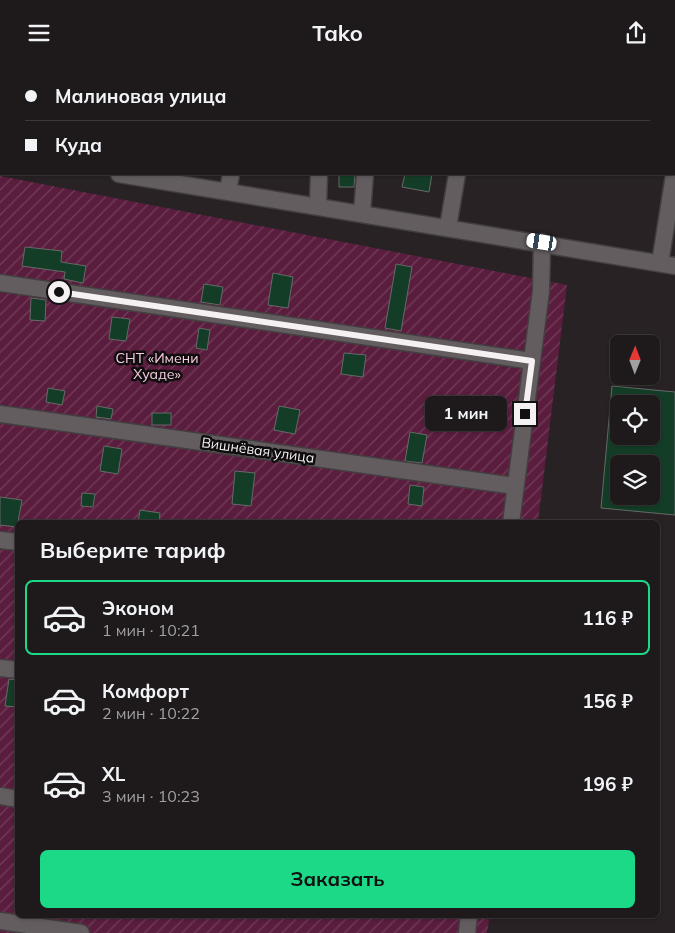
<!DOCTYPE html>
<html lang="ru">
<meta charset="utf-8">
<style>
:root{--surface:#1e1a1c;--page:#262325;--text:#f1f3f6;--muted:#a1a1a3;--line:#3c383b;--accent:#1cd988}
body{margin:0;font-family:Mulish,sans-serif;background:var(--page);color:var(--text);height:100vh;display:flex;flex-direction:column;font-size:19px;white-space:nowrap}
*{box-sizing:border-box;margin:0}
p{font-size:16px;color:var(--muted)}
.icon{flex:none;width:28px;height:28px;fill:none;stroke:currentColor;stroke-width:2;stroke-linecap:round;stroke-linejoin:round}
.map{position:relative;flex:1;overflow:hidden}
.drawer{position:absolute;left:15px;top:455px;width:645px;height:398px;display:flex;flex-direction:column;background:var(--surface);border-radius:8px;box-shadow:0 1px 4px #0004,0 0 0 1px var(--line)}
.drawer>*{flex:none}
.banner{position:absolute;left:0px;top:0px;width:675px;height:110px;box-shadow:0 1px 4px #0004,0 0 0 1px var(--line);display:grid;align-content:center;height:110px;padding:0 25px;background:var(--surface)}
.needle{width:32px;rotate:1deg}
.controls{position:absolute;left:610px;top:270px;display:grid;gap:10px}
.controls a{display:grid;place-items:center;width:50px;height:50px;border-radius:8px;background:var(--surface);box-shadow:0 1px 4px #0004,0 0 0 1px var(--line);font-size:25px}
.end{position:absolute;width:22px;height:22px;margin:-11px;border:6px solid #f5f1f3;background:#111;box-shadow:0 0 0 2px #111}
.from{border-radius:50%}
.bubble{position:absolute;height:35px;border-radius:8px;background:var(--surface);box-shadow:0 1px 4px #0004,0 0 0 1px var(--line);font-size:16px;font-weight:700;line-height:35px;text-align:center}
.car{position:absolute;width:15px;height:30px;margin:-15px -8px;border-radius:6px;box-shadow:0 0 4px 1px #0007;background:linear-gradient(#fff 24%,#345 0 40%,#fff 0 76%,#345 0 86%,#fff 0)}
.banner b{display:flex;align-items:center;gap:18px;height:48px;font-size:19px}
.banner b+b{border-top:1px solid var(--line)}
.banner i{width:12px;height:12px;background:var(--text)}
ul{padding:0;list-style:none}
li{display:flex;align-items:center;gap:15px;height:75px;margin:0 10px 8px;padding:0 15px;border:2px solid transparent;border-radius:8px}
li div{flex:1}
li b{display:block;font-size:19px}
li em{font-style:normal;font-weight:700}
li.active{border-color:var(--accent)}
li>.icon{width:45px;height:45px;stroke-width:1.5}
h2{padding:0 25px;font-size:22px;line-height:60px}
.button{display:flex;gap:10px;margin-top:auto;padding:10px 25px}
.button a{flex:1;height:58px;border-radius:8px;background:var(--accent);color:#111;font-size:20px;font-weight:700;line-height:58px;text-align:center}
header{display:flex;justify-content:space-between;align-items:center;height:65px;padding:0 25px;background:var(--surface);font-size:22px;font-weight:700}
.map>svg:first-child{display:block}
.garden{fill:url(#garden-furrows)}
.building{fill:#133d27;stroke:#656a67;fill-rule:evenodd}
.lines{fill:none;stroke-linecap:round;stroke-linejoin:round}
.minor-casing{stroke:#433e40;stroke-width:19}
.minor{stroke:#635d60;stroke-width:16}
.route{stroke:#f5f1f3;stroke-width:6}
.labels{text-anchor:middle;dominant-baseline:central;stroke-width:5;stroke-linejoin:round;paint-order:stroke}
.park-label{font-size:14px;fill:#f8cee0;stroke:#0f0d0e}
.street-label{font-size:14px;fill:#f5f1f3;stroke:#0f0d0e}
</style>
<header><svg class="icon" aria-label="menu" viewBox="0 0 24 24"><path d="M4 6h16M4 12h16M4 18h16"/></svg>Tako<svg class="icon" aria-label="share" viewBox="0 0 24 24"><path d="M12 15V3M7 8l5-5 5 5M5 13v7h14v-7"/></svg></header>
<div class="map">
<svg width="675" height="868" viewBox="0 0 675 868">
<defs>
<pattern id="garden-furrows" width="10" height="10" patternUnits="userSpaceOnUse" patternTransform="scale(1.25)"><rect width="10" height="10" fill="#5a1d3e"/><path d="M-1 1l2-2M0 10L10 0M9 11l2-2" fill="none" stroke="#723e5a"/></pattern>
</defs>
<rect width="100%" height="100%" fill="#282225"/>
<path class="garden" d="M0 111 567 220 538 457 18 458V850H490L487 868H0Z"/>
<g class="building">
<path d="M339 109H355L354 122H339Z"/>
<path d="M405 109H432L429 127 402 122Z"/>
<path d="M25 182 62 186 61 197 86 201 83 218 64 214 65 207 22 201Z"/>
<path d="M396 199 412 202 401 266 385 263Z"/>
<path d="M273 208 293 212 288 243 268 240Z"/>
<path d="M204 219 223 222 220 240 201 237Z"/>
<path d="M31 233 46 235 45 256 30 255Z"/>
<path d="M112 252 130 254 126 276 109 274Z"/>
<path d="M199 263 210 265 207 285 196 283Z"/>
<path d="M344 288 366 290 363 312 341 309Z"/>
<path d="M612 321 675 327V450L601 443ZM619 339H651V371H619ZM619 399H651V431H619Z"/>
<path d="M48 323 65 326 62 340 46 337Z"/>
<path d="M97 341 113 344 111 354 96 352Z"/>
<path d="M279 341 300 345 295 369 274 365Z"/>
<rect x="152" y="348" width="19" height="12"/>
<path d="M410 367 427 370 422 398 405 396Z"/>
<path d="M104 381 122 384 118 409 100 406Z"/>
<path d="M235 406 255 408 251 441 232 439Z"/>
<path d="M410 420 424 422 422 441 408 439Z"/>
<path d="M82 428 95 429 93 442 81 441Z"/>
<path d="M0 432 22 435 17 462 0 460Z"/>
<path d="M140 445 160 448 159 458H138Z"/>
<path d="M9 614 18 615V642L5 641Z"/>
</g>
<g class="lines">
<defs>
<g id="minor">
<path d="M323 1V0"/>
<path d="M374 1V0"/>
<path d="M476 1V0"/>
<path d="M674 61H675"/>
<path d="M0 89 1 90"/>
<path d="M119 109 675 201"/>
<path d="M228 126 231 109"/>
<path d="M318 141 319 109"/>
<path d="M362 148 365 109"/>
<path d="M448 162 457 109"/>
<path d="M660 198 675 104"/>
<path d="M0 218 532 296"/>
<path d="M0 349 515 421"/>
<path d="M511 458 541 226 542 177"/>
<path d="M0 475 18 477"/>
<path d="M0 603 18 605"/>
<path d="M0 731 18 734"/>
<path d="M0 856 81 868"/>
<path d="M467 868 469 850"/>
</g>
</defs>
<use href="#minor" class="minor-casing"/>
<use href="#minor" class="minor"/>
</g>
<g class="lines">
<path class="route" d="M59 227 532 296 525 349"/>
</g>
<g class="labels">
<g class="park-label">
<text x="157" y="293">СНТ «Имени<tspan x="157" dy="16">Хуаде»</tspan></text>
</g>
<g class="street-label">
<text transform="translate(258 385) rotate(8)">Вишнёвая улица</text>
</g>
</g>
</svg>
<div class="controls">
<a><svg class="needle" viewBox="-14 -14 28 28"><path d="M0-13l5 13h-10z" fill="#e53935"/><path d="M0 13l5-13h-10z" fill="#a1a1a3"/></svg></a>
<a><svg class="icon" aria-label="locate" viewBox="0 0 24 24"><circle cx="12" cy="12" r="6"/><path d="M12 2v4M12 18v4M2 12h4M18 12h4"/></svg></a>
<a><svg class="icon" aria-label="layers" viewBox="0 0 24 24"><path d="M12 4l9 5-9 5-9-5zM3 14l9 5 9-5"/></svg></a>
</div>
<i class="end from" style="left:59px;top:227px"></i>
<i class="end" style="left:525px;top:349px"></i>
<div class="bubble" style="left:425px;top:331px;width:82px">1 мин</div>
<i class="car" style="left:542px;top:177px;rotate:279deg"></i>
<div class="banner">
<b><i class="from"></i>Малиновая улица</b>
<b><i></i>Куда</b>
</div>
<section class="drawer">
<h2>Выберите тариф</h2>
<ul>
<li class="active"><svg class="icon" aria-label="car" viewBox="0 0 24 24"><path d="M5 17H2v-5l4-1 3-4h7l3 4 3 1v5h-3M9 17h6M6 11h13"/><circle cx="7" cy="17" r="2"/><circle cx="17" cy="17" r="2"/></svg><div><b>Эконом</b><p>1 мин · 10:21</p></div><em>116 ₽</em></li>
<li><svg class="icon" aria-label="car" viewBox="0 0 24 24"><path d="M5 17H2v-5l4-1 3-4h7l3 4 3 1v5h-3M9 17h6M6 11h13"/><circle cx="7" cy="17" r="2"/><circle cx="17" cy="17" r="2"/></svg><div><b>Комфорт</b><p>2 мин · 10:22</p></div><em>156 ₽</em></li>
<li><svg class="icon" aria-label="car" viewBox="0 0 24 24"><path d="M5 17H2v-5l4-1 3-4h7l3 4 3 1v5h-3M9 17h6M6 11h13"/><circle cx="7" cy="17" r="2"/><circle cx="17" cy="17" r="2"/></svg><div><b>XL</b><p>3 мин · 10:23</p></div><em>196 ₽</em></li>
</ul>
<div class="button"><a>Заказать</a></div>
</section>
</div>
